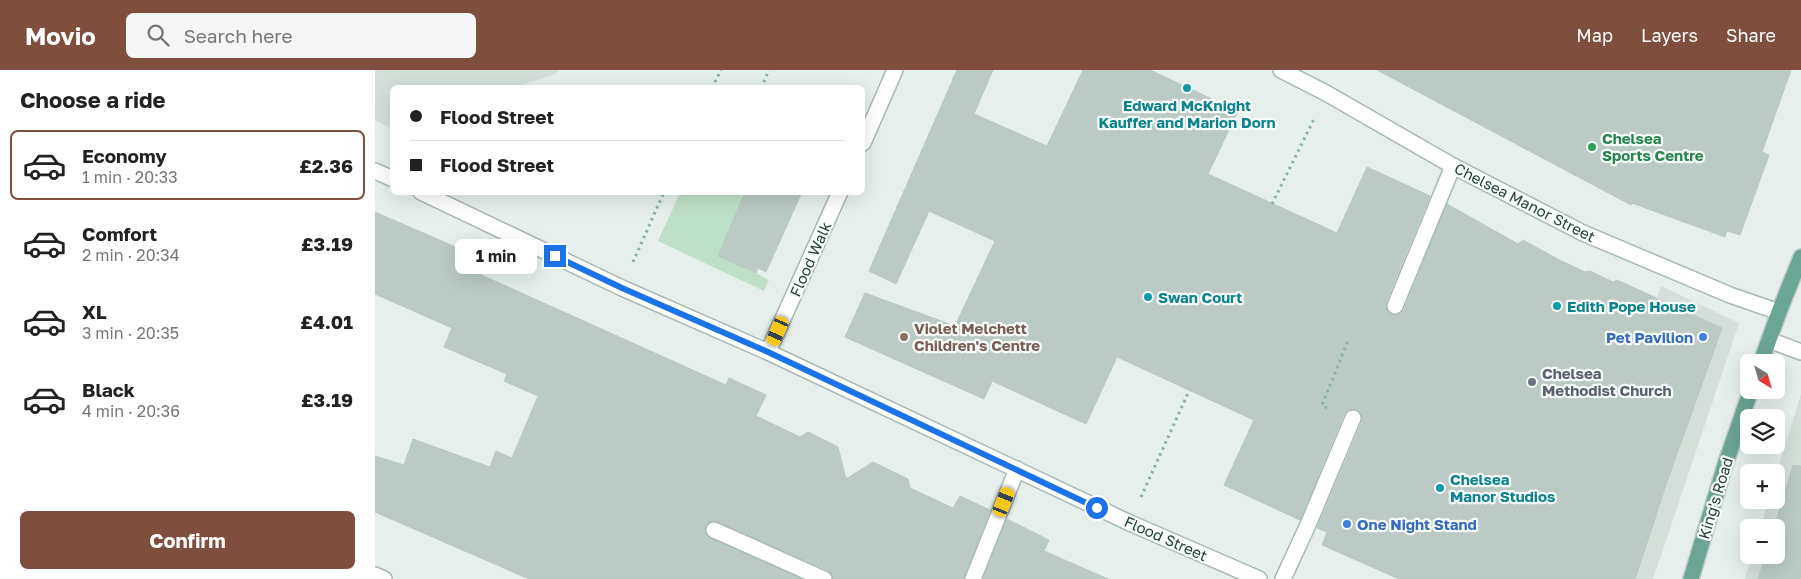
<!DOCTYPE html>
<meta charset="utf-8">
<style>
:root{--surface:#fff;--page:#f6f6f6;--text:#222;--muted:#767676;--line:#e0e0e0;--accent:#804e3d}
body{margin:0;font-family:"Golos Text",sans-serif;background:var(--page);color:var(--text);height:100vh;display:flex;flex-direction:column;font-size:19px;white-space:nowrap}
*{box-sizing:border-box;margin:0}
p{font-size:16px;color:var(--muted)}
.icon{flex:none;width:28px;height:28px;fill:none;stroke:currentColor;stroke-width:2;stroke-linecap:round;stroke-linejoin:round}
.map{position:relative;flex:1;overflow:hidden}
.sheet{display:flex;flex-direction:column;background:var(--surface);width:375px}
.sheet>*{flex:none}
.guide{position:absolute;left:15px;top:15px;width:475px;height:110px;border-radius:8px;box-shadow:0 5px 20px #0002;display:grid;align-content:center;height:110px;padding:0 20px;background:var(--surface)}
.needle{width:32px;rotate:143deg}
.tools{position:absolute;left:1365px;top:284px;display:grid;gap:10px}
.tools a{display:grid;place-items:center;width:45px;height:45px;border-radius:8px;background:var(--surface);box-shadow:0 5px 20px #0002;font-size:25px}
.end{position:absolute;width:22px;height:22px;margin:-11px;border:6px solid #1a73e8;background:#fff;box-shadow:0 0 0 2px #fff}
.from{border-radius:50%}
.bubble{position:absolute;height:35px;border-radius:8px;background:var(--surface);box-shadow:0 5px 20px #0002;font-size:16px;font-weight:700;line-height:35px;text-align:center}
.car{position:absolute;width:15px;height:30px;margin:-15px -8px;border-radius:6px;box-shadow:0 0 4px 1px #0007;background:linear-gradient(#f5c518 24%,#345 0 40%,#f5c518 0 76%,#345 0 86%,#f5c518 0)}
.guide b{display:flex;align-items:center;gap:18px;height:48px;font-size:19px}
.guide b+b{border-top:1px solid var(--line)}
.guide i{width:12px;height:12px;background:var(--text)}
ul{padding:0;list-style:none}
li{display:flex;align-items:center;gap:15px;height:70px;margin:0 10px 8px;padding:0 10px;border:2px solid transparent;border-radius:8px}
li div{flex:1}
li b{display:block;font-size:19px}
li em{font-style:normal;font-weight:700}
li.current{border-color:var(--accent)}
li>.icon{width:45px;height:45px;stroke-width:1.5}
h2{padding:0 20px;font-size:22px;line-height:60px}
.primary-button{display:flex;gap:10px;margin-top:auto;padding:10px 20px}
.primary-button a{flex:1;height:58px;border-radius:8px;background:var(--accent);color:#fff;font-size:20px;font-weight:700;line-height:58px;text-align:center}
header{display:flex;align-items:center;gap:30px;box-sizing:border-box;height:70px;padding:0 25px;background:var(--accent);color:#fff}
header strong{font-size:24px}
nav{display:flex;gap:28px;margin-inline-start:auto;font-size:18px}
.search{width:350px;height:45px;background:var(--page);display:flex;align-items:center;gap:12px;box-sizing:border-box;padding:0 18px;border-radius:8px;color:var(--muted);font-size:19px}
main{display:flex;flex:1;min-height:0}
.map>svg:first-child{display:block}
.built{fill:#d4dfda}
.green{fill:#bfe0c8}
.building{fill:#bbcac4;stroke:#b8c9c2}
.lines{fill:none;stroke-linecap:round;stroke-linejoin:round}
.lane-casing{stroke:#a8b8b2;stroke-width:18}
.street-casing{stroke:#a8b8b2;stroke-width:18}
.primary-casing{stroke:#c2cac8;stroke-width:18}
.path{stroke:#86b3a5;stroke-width:3;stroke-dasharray:2.5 4;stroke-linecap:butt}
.lane{stroke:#fff;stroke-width:15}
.street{stroke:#fff;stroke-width:15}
.primary{stroke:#6aa596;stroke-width:15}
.route{stroke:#1a73e8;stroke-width:6}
.culture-dot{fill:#0f9aa8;stroke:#f7fbf9;stroke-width:2}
.leisure-dot{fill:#2e9e5b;stroke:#f7fbf9;stroke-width:2}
.education-dot{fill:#8d6e63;stroke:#f7fbf9;stroke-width:2}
.shop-dot{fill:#3f7fe0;stroke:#f7fbf9;stroke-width:2}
.worship-dot{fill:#6b7280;stroke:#f7fbf9;stroke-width:2}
.labels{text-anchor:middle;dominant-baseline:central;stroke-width:4.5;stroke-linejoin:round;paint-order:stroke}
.culture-label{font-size:15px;font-weight:bold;fill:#0d838f;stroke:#f7fbf9;text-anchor:start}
.leisure-label{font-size:15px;font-weight:bold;fill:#27864d;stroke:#f7fbf9;text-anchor:start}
.street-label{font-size:15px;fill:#24423a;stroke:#f7fbf9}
.education-label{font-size:15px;font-weight:bold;fill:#785e54;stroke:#f7fbf9;text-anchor:start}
.shop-label{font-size:15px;font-weight:bold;fill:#366cbe;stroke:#f7fbf9;text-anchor:end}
.worship-label{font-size:15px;font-weight:bold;fill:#5b616d;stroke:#f7fbf9;text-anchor:start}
</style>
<header>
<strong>Movio</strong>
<div class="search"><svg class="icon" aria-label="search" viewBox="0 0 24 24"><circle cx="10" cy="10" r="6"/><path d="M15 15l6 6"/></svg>Search here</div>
<nav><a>Map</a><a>Layers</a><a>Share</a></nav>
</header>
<main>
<section class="sheet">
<h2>Choose a ride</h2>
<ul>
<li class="current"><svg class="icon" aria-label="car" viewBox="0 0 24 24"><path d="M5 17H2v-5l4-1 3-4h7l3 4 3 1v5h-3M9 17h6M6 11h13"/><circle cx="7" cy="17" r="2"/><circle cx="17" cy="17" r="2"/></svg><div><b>Economy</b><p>1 min · 20:33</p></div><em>£2.36</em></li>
<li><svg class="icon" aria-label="car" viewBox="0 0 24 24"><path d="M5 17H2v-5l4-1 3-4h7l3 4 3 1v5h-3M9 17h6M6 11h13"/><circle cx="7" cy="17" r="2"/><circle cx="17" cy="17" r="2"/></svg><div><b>Comfort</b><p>2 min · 20:34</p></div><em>£3.19</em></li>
<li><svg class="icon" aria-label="car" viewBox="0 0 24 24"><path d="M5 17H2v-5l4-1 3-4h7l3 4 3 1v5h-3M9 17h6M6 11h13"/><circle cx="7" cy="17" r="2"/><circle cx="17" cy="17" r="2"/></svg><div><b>XL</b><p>3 min · 20:35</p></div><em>£4.01</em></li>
<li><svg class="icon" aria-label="car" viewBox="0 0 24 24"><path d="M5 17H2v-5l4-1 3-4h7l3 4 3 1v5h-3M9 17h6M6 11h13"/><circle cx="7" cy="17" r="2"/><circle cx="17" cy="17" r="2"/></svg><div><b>Black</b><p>4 min · 20:36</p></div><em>£3.19</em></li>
</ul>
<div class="primary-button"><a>Confirm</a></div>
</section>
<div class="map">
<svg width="1426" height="509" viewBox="0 0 1426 509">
<rect width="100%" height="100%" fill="#e6efeb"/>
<g class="built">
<path d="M0 0H183L181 4 149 14 147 17 18 18 17 59 0 50Z"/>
<path d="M1286 216 1364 253 1278 509H1182Z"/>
<path d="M1426 324V509H1370L1377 485H1401V458L1385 457 1394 430H1401V405Z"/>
</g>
<path class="green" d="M305 123H359L369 127 343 186 381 203 394 210 389 221 283 171Z"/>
<g class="building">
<path d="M582 0H618L599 44 672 76 708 0H775L863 41 833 104 962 163 992 97 1055 126 1011 232 1012 241 1017 245 1025 244 1029 240 1072 134 1143 174 1148 170 1188 192H1189L1210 202 1215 201 1238 212 1242 210 1347 258 1293 409 1260 509H1024L947 475 952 462 942 458 987 352 986 343 981 339 973 340 969 344 925 450 849 415 879 350 742 287 711 354 617 311 609 329 470 267 490 223 580 256 620 171 554 141 521 214 494 201Z"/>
<path d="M1002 0H1416L1387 82 1394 85 1365 165 1352 161 1350 167 1257 133 1256 135Z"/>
<path d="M370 122H427L391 202 383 198 381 203 343 186Z"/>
<path d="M0 142 106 188 102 203 351 315 354 308 391 325 381 346 425 367 433 362 463 377 471 409 498 392 533 409 535 418 578 438 585 426 615 440 589 509H458L457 504 453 500 339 451 334 452 330 457V461L335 468 426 509H154L0 442V386L29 395 38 369 115 397 121 381 137 388 163 326 129 311 132 304 69 277 77 258 0 224Z"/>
<path d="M1418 395 1426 396V509H1383L1391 485H1401V458H1399Z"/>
<path d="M632 449 674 470 669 481 733 509H608Z"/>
</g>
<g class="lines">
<defs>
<g id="lane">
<path d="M1020 236 1078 96"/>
<path d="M339 460 449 509"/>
<path d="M598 509 642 399"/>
<path d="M908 509 932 457 978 348"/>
</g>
<g id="street">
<path d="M906 0 951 23 1078 96 1208 163 1355 225 1404 242"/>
<path d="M488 73 520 0"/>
<path d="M0 101 18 109"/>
<path d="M46 122 247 218 393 282 755 453 884 509"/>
<path d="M1394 270 1426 282"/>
<path d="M393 282 465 122"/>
<path d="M0 505 9 509"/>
</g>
<g id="primary">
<path d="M1386 292 1404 242 1426 187"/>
<path d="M1316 509 1350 395 1376 320"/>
</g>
</defs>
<use href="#lane" class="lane-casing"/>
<use href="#street" class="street-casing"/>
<use href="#primary" class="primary-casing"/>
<g class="path">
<path d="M337 18 346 0"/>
<path d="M386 18 394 0"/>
<path d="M897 134 939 49"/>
<path d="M258 192 289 122"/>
<path d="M952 338 947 335 974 268"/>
<path d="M766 427 814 321"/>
</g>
<use href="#lane" class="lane"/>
<use href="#street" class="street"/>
<use href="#primary" class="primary"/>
</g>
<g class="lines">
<path class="route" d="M180 186 247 218 393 282 722 438"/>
</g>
<g class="culture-dot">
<circle cx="812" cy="18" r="5"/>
<circle cx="773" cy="227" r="5"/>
<circle cx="1182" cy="236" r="5"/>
<circle cx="1065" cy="418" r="5"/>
</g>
<circle class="leisure-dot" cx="1217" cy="77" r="5"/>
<circle class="education-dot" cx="529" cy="267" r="5"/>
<g class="shop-dot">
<circle cx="1328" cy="267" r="5"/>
<circle cx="972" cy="454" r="5"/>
</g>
<circle class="worship-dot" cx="1157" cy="312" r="5"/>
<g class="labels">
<g class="culture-label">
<text x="812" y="35" text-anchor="middle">Edward McKnight<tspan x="812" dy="17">Kauffer and Marion Dorn</tspan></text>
<text x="783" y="227">Swan Court</text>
<text x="1192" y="236">Edith Pope House</text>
<text x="1075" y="409">Chelsea<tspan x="1075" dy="17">Manor Studios</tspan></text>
</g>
<g class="leisure-label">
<text x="1227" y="68">Chelsea<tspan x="1227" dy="17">Sports Centre</tspan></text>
</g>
<g class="street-label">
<text transform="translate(1150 132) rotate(27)">Chelsea Manor Street</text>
<text transform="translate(435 189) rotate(-66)">Flood Walk</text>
<text transform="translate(1340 428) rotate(-73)">King's Road</text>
<text transform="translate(791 468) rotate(24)">Flood Street</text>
</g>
<g class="education-label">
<text x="539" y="258">Violet Melchett<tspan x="539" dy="17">Children's Centre</tspan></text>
</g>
<g class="shop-label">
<text x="1318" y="267">Pet Pavilion</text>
<text x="982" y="454" text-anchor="start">One Night Stand</text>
</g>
<g class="worship-label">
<text x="1167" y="303">Chelsea<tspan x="1167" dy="17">Methodist Church</tspan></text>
</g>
</g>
</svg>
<div class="tools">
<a><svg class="needle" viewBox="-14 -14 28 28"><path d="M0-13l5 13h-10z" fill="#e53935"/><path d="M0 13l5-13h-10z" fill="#767676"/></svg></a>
<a><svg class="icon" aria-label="layers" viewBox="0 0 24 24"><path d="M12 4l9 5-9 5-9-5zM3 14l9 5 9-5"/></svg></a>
<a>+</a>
<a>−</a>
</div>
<i class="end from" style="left:722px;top:438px"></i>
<i class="end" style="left:180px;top:186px"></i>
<div class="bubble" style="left:80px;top:169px;width:82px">1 min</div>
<i class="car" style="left:403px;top:261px;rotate:204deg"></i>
<i class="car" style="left:629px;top:432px;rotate:22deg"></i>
<div class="guide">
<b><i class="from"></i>Flood Street</b>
<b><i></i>Flood Street</b>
</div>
</div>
</main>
